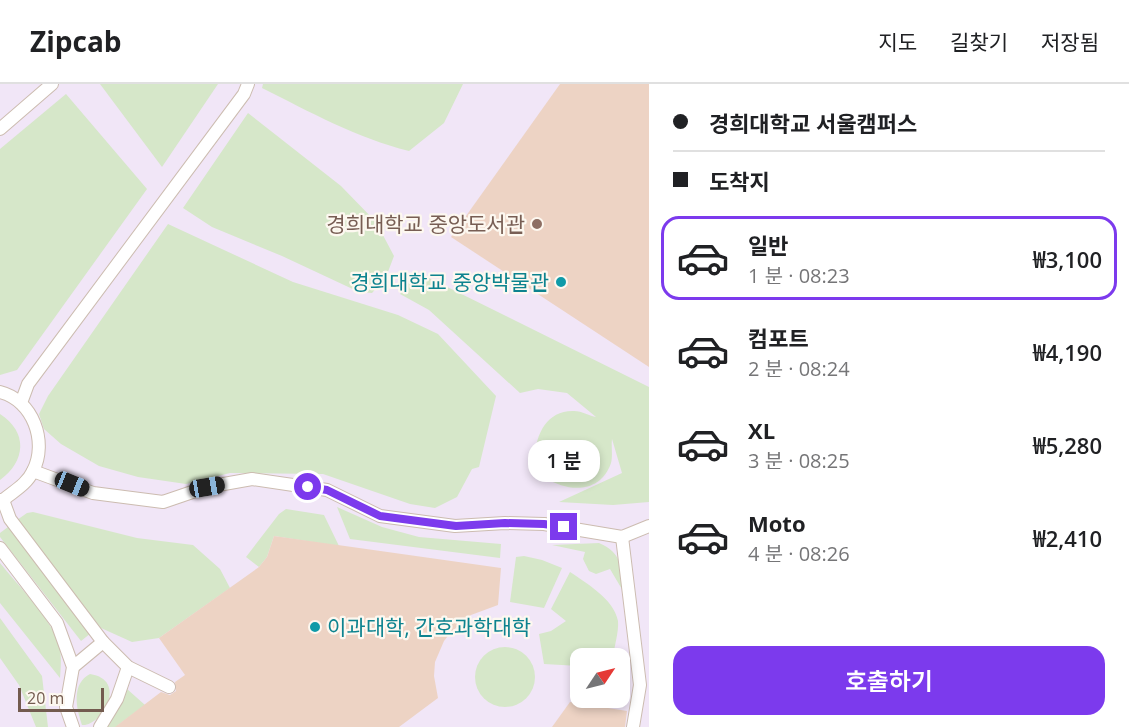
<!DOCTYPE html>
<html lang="ko">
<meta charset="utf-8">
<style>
:root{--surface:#fff;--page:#f6f6f6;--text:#202124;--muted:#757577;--line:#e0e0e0;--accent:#7c3aed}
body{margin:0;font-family:"Open Sans","Noto Sans KR",sans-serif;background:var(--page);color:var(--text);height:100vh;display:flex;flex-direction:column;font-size:22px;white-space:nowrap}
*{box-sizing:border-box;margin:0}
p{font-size:20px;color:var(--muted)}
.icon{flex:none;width:33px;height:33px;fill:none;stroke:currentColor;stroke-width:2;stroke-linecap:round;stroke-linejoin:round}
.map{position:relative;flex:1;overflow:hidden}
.panel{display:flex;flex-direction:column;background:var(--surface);width:480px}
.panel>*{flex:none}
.banner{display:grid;align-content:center;height:132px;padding:0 24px;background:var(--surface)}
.needle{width:39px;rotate:55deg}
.tools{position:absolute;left:570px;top:564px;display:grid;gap:12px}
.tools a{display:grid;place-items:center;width:60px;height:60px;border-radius:12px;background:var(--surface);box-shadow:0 3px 9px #0003;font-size:30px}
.scale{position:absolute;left:18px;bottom:15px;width:86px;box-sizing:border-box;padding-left:6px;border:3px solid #735b4f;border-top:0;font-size:16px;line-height:21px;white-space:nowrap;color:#735b4f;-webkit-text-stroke:4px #fdf8f0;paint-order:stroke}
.end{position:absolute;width:27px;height:27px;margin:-14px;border:8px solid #7c3aed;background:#fff;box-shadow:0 0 0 3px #fff}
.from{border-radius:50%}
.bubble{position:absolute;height:42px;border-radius:18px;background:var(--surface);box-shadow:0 3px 9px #0003;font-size:20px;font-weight:600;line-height:42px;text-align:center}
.car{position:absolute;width:18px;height:36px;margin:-18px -9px;border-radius:8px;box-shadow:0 0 4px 2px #0007;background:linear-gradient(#222 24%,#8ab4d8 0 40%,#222 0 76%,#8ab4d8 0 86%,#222 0)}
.banner b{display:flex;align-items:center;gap:21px;height:57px;font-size:22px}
.banner b+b{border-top:2px solid var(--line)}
.banner i{width:15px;height:15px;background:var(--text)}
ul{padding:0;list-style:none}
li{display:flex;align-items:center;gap:18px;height:84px;margin:0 12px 9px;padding:0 12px;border:3px solid transparent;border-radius:18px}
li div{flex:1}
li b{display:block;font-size:22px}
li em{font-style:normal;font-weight:600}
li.on{border-color:var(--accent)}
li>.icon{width:54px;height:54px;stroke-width:1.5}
.primary-button{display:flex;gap:12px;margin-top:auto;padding:12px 24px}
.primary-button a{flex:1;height:69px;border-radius:18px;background:var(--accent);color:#fff;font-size:24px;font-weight:600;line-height:69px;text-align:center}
header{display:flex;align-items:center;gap:36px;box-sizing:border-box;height:84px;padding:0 30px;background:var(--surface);border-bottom:2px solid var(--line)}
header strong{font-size:28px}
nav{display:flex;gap:33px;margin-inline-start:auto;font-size:21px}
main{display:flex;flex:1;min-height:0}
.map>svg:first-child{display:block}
.education{fill:#f1e6f7;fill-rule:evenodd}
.green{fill:#d6e7c9}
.building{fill:#edd3c4}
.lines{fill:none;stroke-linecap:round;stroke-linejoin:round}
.service-casing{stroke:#ccbcb0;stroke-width:14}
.service{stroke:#fff;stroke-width:12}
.route{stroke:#7c3aed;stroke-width:8}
.education-dot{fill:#8d6e63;stroke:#fdf8f0;stroke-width:2}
.culture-dot{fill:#0f9aa8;stroke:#fdf8f0;stroke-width:2}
.labels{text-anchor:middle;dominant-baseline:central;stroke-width:4.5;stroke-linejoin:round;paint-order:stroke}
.education-label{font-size:21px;fill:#785e54;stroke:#fdf8f0;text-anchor:end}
.culture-label{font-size:21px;fill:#0d838f;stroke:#fdf8f0;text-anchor:end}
</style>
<header>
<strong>Zipcab</strong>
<nav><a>지도</a><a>길찾기</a><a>저장됨</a></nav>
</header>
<main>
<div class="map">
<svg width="649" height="643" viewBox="0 0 649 643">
<rect width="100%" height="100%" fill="#fbf4ea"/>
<path class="education" d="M0 0H649V643H0ZM580 574H620V614H580Z"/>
<g class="green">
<path d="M100 0H218L162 83Z"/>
<path d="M263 0H463L444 39 409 67C357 54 310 28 262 4Z"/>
<path d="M66 10 147 105 17 286 0 291V65Z"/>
<path d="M248 29 341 102 376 138 394 172 386 193 372 209 359 208 282 172 212 143 183 124Z"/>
<path d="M168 140 293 198 398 231 438 250 496 312 479 383 472 385 457 413 435 424 410 420 323 390 230 389 186 400 138 393 99 382 61 360 44 345 39 330 48 312Z"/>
<path d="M417 188 649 303V418L613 421 559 418 622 389 612 355C611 362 613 371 611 379 601 409 569 409 546 394L569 386 535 372C536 349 548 326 574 327 582 327 590 332 596 333L567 309 538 305 520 309 429 226 400 210Z"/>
<path d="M0 330C28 348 26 377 0 396Z"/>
<path d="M337 423 382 443 419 453 501 460 500 474 350 455Z"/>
<path d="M286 425 324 431 339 462 274 452 267 473 259 483 246 473 279 430Z"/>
<path d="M33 428 137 454 193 461 220 485 230 504 159 554 132 558 101 544 17 436 27 429Z"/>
<path d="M8 443 91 549 81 557 0 453V449Z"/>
<path d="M599 459C623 469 621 484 623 507L610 485 596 490 589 487 583 475 585 468 552 461Z"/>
<path d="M524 472 542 476 562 484 544 524 510 518 516 473Z"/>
<path d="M0 479C17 500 49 533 58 557 62 569 61 582 60 594L0 519Z"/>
<path d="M570 488C586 499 614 515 618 537 619 548 614 563 613 574H580V589L579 582 544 580 539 550 551 547 566 537 551 525Z"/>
<path d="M0 534 42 592 48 643H36L19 601 0 574Z"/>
<circle cx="505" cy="593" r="30"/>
<path d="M90 590C129 596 101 643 82 641 76 624 71 600 90 590Z"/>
<path d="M127 605 145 621 118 641 119 643H105Z"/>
</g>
<g class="building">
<path d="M560 0H649V283L451 153Z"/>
<path d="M274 452 501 484 498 521 471 531 451 548 444 557 435 578 434 592 438 614 399 643H115L161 608 170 611 176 607 175 598 185 591 159 554 259 483 267 473Z"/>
<path d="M570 618 627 627 625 643H552Z"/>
</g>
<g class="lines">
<defs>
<g id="service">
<path d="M0 45 52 0"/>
<path d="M0 308C33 316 48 358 33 387 27 400 14 407 3 416H0"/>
<path d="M21 319 28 300 244 10 248 0"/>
<path d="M33 387 93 409 163 418 207 403 252 395 327 406 380 432 455 442 505 439 544 440 622 453 649 442"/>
<path d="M3 416 10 435 103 558 128 583 169 603"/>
<path d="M622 453 640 601 633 643"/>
<path d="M0 464 57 539 73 583 66 623 73 643"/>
<path d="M73 583 103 558"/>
<path d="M100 643 117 615 128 583"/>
</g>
</defs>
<use href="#service" class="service-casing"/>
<use href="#service" class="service"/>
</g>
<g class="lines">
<path class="route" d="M308 403 327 406 380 432 456 442 505 439 544 440 564 443"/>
</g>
<circle class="education-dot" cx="537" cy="140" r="6"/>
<g class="culture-dot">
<circle cx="561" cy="198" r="6"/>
<circle cx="315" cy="543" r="6"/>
</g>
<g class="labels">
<g class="education-label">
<text x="525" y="140">경희대학교 중앙도서관</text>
</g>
<g class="culture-label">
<text x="549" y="198">경희대학교 중앙박물관</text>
<text x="327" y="543" text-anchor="start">이과대학, 간호과학대학</text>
</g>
</g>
</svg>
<div class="tools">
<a><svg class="needle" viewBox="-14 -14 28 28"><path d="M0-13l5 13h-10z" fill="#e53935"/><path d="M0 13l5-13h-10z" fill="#757577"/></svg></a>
</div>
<div class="scale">20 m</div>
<i class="end from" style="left:308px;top:403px"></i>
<i class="end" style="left:564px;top:443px"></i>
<div class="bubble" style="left:528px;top:356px;width:72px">1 분</div>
<i class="car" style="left:72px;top:400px;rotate:112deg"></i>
<i class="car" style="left:207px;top:403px;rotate:80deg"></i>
</div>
<section class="panel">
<div class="banner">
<b><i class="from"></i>경희대학교 서울캠퍼스</b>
<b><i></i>도착지</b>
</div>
<ul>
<li class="on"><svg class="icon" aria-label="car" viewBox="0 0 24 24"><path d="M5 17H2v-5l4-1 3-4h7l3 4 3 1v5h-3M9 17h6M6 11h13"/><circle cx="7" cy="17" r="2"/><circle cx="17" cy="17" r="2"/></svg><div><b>일반</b><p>1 분 · 08:23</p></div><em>₩3,100</em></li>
<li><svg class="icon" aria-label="car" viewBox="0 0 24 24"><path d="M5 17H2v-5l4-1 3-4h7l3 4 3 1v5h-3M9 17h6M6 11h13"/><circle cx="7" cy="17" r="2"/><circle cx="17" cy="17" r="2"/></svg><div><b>컴포트</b><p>2 분 · 08:24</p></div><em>₩4,190</em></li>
<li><svg class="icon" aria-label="car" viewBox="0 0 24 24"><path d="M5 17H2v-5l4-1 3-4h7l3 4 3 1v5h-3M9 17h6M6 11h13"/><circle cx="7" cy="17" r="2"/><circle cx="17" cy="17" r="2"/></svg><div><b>XL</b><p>3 분 · 08:25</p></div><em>₩5,280</em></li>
<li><svg class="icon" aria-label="car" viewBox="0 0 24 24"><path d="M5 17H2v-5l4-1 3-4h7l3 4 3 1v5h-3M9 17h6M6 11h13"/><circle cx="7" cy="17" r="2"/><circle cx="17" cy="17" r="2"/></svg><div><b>Moto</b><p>4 분 · 08:26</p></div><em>₩2,410</em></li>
</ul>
<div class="primary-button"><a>호출하기</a></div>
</section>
</main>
